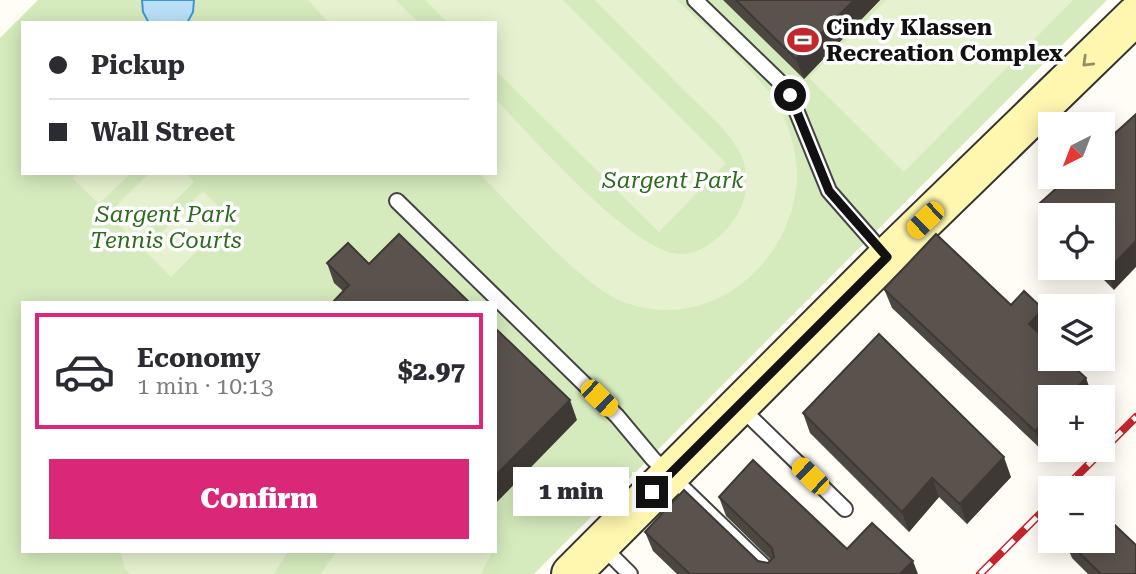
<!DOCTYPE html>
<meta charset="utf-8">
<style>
:root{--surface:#fff;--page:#f7f7f7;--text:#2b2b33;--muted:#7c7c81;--line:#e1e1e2;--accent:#db2777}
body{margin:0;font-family:"Roboto Serif",serif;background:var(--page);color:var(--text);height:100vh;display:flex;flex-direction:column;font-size:26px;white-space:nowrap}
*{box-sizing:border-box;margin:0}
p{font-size:23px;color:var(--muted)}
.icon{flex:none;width:38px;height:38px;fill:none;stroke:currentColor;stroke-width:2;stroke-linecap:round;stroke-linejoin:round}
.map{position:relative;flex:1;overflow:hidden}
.sheet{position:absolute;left:21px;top:301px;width:476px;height:252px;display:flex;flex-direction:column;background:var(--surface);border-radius:0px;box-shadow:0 4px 18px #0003}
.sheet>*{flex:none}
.hud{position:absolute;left:21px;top:21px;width:476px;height:154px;border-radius:0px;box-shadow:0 4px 18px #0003;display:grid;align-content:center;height:154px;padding:0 28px;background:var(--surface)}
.needle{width:46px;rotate:222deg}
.fabs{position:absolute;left:1038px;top:112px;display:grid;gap:14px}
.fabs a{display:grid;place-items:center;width:77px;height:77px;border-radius:0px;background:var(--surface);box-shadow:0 4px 18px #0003;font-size:35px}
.end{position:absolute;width:32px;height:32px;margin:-16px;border:9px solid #111;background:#fff;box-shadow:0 0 0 4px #fff}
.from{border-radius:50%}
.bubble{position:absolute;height:49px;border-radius:0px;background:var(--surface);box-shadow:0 4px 18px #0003;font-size:23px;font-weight:800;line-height:49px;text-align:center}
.car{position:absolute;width:21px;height:42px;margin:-21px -10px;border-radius:9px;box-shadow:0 0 5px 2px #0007;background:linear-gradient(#f5c518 24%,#345 0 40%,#f5c518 0 76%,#345 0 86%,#f5c518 0)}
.hud b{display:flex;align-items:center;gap:24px;height:66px;font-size:26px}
.hud b+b{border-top:2px solid var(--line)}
.hud i{width:18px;height:18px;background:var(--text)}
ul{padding:12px 0 0;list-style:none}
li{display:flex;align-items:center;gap:21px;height:116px;margin:0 14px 10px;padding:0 14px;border:4px solid transparent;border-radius:0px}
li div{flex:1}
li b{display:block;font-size:26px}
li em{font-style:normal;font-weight:800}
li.current{border-color:var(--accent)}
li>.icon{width:63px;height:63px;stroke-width:1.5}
.button{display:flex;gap:14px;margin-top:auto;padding:14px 28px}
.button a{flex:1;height:80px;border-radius:0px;background:var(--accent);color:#fff;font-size:28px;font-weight:800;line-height:80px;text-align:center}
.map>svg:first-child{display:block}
.green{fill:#d5ebbd;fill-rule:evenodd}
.pitch{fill:#e6f2cf}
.water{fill:#b9e0f7;stroke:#3f96cf;stroke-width:2}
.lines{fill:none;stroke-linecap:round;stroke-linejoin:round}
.service-casing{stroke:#444;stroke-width:18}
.secondary-casing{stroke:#333;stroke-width:42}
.service{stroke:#fff;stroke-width:14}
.secondary{stroke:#fff6b0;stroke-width:38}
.rail-casing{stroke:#c4262e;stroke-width:8}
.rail{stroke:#fff;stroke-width:5;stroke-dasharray:16;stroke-linecap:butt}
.wall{fill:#4d4742}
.shaded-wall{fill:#3f3936}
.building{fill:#5a524d;stroke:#3f3936;stroke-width:2}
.oneway{stroke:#948f68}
.route{stroke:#111;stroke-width:9}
.labels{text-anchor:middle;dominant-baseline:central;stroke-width:7;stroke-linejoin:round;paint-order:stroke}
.poi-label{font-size:23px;font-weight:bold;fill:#111;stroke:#fff;text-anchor:start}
.park-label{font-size:23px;font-style:italic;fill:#2f6b1f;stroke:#fff}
</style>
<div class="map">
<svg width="1136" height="574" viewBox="0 0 1136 574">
<rect width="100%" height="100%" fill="#fffdf5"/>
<path class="green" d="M38 0H1107L534 574H0V38ZM23 23H495V173H23ZM23 303H495V551H23Z"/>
<g class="pitch">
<path d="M308 0H396L419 23H329Z"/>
<path d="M425 0H563L726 163 659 232 495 70V23H448Z"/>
<path d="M595 0H677C706 29 769 80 784 117 793 140 800 166 796 190 784 271 706 331 626 303 583 288 514 208 479 173H495V99C531 135 633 254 681 254 702 254 718 239 730 225 747 206 751 178 741 155 729 130 705 111 685 91 655 61 625 30 595 0Z"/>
<path d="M886 0H1073L904 172 809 78Z"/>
<path d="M77 173H131L99 204 72 178Z"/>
<path d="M149 173H185L194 182 135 241 108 214Z"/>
<path d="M203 191 230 218 171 277 144 250Z"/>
<path d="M120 551H288L274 574H131L125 569Z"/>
<path d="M337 551H491V554L481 574H320Z"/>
</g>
<path class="water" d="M142 0H194L193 12 187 23H149L143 12Z"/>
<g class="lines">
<defs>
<g id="service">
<path d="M695 0 788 90 829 191 886 256"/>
<path d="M397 201 617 416 653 459 772 574"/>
<path d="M739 406 845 509"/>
<path d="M601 545 630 574"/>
</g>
<path id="secondary" d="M571 574 887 257 1136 15"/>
</defs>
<use href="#service" class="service-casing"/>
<use href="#secondary" class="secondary-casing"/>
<use href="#service" class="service"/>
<use href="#secondary" class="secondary"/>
<defs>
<g id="rail">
<path d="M1065 488 1136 417"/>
<path d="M980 574 1050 504"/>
</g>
</defs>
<use href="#rail" class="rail-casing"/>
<use href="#rail" class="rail"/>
</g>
<g class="wall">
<path d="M723 0H880L804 79Z"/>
<path d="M1102 177 1114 290 1092 268H1102V215H1050V225L1047 222 1040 203Z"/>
<path d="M327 263 369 264 343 291 334 283Z"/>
<path d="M884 289 1043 309 1050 329 1042 337 1043 451 892 308Z"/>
<path d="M803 413 1011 477 967 524 939 497 909 532 810 433Z"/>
<path d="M719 497 847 549 918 574H677L653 551 645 532 768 563 771 560 726 516Z"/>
<path d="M1065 541H1102L1136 574H1088L1072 558Z"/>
</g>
<g class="shaded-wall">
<path d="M854 0H880L804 79 796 59Z"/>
<path d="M1136 241V267L1114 290 1107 271Z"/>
<path d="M1043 309 1050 329 1036 344 1029 324Z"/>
<path d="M1086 378 1093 397H1068Z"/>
<path d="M570 400 577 420 495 504V476Z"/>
<path d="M1050 416V443L1043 451 1035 431Z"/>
<path d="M1004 457 1011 477 967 524 960 504Z"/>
<path d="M932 478 939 497 909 532 902 512Z"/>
<path d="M913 561 918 574H900Z"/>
</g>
<g class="building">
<path d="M736 0H854L796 59Z"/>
<path d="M1136 114V241L1107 271 1102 267V215H1052L1040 203 1069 177H1102V145Z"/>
<path d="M399 234 470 303H332L349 285 327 263 348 243 369 264Z"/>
<path d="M936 234 1011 305 1024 291 1043 309 1029 324 1050 344V359H1065L1086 378 1068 397H1050V416L1035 431 884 289Z"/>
<path d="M495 328 570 400 495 476Z"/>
<path d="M879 334 1004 457 960 504 932 478 902 512 803 413Z"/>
<path d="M753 460 847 549 872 523 913 561 900 574H690L645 532 684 490 758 561 768 563 774 557 772 548 719 497Z"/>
<path d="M1102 513 1136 545V574H1101L1067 541H1102Z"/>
</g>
<defs><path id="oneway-chevron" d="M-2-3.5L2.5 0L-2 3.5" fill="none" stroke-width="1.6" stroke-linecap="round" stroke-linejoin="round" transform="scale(1.75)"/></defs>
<use class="oneway" href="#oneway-chevron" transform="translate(1087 62) rotate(136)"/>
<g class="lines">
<path class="route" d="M652 492 887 257 829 191 790 95"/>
</g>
<defs>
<symbol id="stadium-bare" viewBox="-9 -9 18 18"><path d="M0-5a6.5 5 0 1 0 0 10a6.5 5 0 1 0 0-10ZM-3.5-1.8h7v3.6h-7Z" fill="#c4262e" stroke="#fff" stroke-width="2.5" paint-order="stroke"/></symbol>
</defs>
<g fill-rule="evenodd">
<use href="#stadium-bare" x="781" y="18" width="44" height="44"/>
</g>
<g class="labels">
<g class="poi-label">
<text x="826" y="27">Cindy Klassen<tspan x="826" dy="26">Recreation Complex</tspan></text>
</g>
<g class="park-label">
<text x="673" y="180">Sargent Park</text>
<text x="166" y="214">Sargent Park<tspan x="166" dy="26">Tennis Courts</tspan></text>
</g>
</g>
</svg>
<div class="fabs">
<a><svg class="needle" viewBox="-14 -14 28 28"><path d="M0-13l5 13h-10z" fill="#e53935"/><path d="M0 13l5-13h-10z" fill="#7c7c81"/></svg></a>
<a><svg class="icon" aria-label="locate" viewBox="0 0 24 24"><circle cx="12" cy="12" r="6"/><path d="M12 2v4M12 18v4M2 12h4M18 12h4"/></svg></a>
<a><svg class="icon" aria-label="layers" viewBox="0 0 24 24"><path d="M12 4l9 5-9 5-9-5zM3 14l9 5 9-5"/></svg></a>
<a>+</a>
<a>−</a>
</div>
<i class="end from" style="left:790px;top:95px"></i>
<i class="end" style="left:652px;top:492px"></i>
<div class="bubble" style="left:513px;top:467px;width:116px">1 min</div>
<i class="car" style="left:925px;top:220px;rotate:226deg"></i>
<i class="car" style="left:599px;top:398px;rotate:134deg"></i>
<i class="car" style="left:810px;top:476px;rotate:314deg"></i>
<div class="hud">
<b><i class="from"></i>Pickup</b>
<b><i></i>Wall Street</b>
</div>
<section class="sheet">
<ul>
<li class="current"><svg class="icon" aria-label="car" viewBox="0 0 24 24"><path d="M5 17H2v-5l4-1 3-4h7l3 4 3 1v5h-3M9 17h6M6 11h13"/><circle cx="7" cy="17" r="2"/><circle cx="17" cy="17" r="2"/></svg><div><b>Economy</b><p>1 min · 10:13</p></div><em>$2.97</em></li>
</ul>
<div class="button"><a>Confirm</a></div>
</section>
</div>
